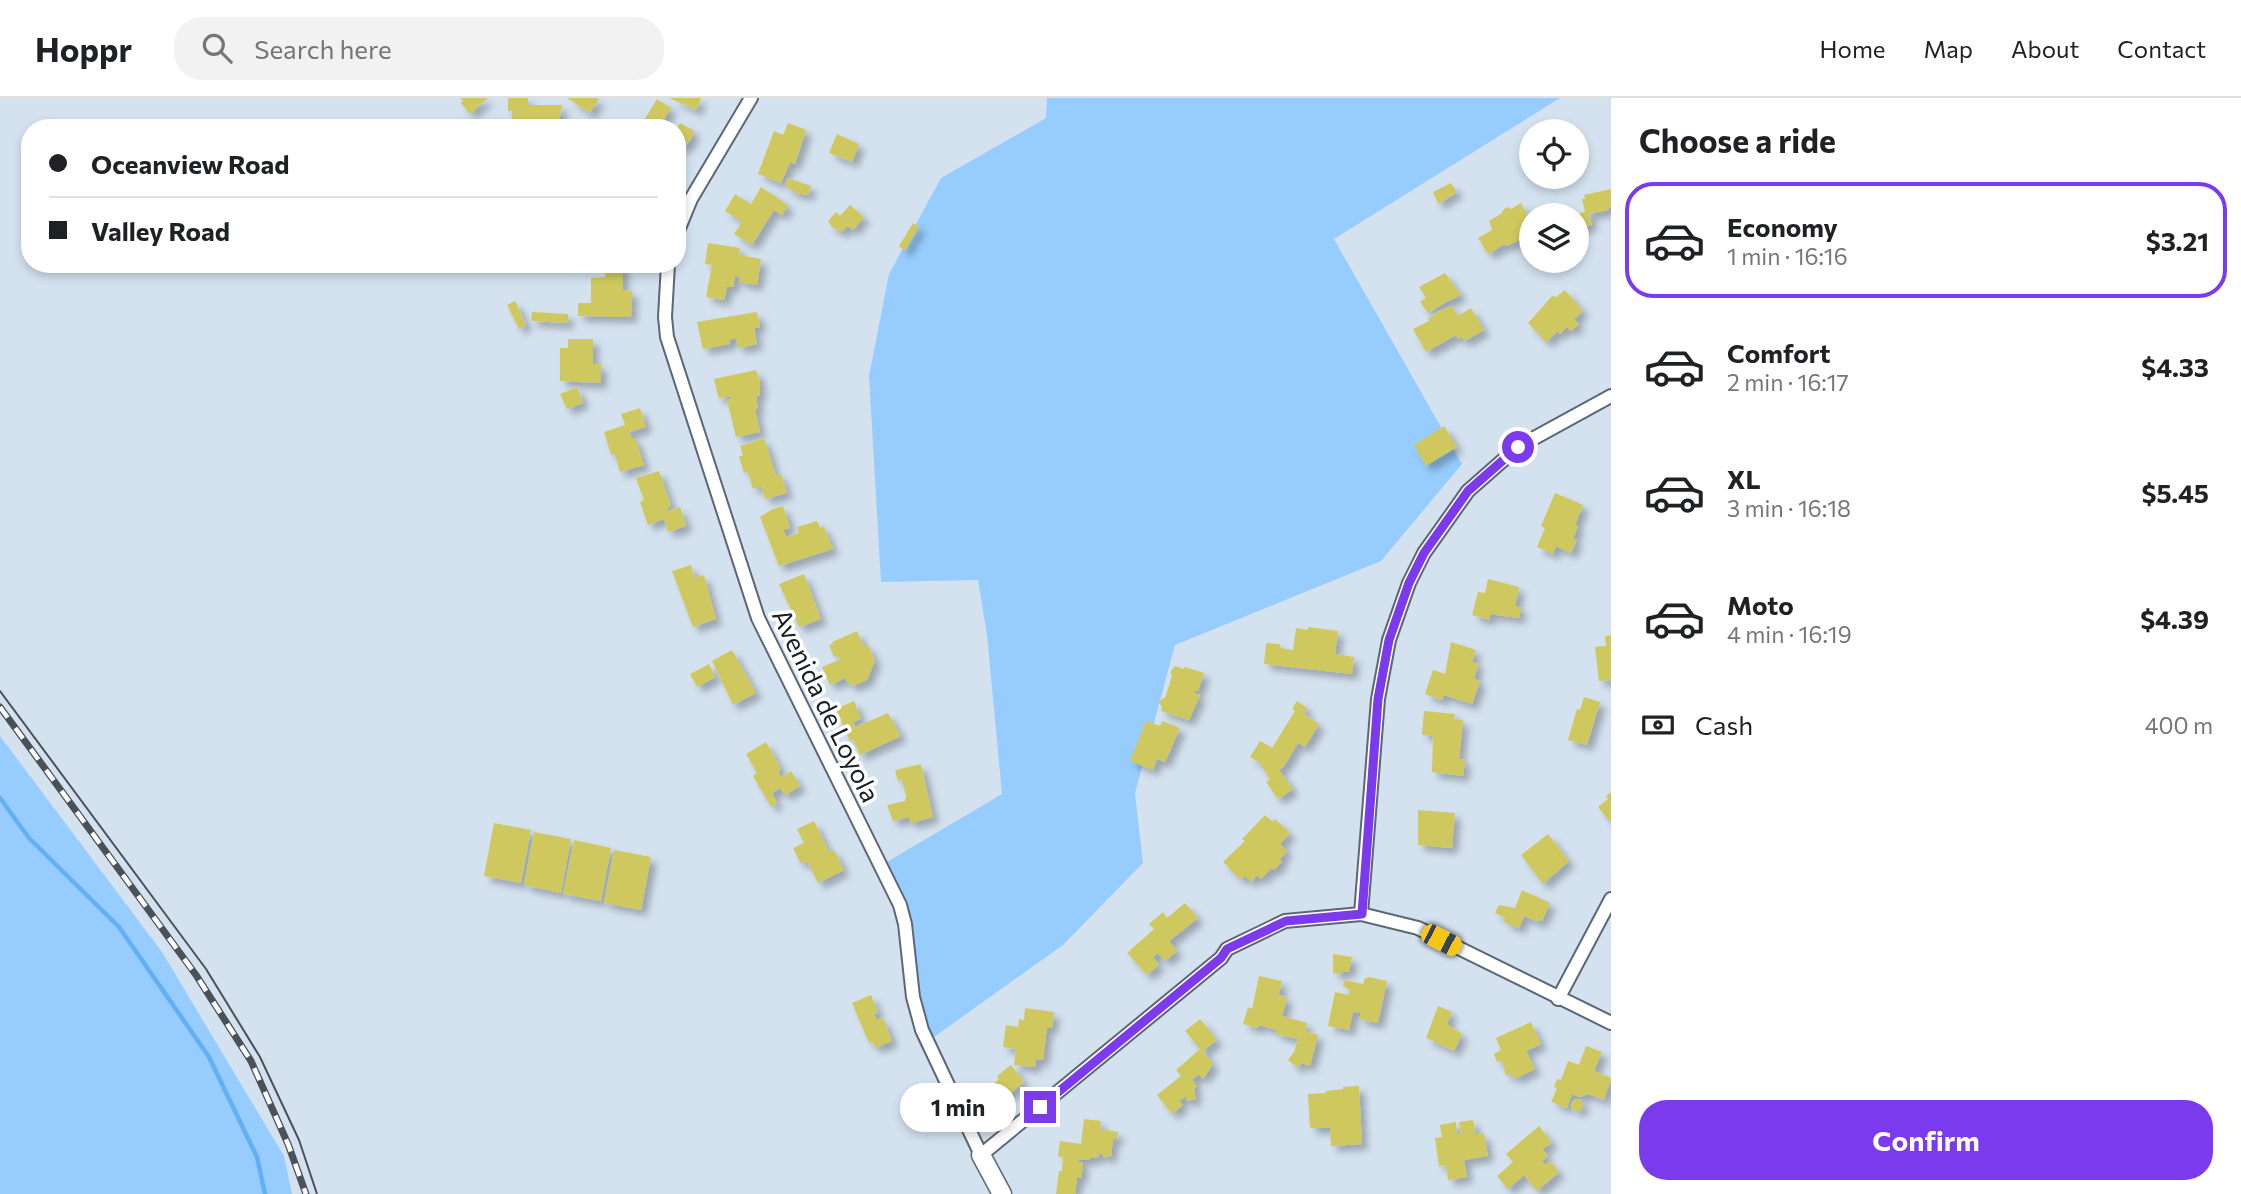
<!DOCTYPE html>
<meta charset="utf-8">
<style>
:root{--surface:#fff;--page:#f2f2f2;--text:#202124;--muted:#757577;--line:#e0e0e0;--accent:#7c3aed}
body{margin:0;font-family:Commissioner,sans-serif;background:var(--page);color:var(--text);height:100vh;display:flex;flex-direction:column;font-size:26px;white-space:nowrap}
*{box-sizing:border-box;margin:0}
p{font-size:23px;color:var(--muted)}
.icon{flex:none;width:38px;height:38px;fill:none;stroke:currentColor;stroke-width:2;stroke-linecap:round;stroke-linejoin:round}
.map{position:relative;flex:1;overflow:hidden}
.sheet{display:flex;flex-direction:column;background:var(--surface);width:630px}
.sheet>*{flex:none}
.hud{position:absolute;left:21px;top:21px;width:665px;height:154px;border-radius:28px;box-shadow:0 4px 10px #0003;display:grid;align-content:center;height:154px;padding:0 28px;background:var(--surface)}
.controls{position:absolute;left:1519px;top:21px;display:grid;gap:14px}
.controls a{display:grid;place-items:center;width:70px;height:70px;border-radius:50%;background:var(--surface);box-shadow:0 4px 10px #0003;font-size:35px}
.end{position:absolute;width:32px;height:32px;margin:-16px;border:9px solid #7c3aed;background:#fff;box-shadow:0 0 0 4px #fff}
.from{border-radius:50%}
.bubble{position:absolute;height:49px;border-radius:24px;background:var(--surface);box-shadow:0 4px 10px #0003;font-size:23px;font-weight:700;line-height:49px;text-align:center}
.car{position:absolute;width:21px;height:42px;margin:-21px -10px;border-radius:9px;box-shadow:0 0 5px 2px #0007;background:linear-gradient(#f5c518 24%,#345 0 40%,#f5c518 0 76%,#345 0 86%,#f5c518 0)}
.hud b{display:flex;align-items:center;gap:24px;height:66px;font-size:26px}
.hud b+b{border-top:2px solid var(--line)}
.hud i{width:18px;height:18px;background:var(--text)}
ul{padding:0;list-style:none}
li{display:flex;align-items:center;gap:21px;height:116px;margin:0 14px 10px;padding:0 14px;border:4px solid transparent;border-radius:28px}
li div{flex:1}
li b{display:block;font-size:26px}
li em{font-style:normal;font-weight:700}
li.active{border-color:var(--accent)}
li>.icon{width:63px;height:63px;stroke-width:1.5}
h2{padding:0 28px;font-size:32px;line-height:84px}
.pay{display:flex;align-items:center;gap:18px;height:77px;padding:0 28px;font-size:26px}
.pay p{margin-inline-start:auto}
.button{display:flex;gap:14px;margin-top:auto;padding:14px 28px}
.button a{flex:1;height:80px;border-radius:28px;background:var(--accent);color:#fff;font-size:28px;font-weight:700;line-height:80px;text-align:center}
header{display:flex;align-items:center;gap:42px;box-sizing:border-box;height:98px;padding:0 35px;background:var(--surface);border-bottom:2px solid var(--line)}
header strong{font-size:33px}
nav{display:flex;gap:38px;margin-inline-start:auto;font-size:24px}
.search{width:490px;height:63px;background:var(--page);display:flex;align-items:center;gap:18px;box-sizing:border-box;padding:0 24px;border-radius:28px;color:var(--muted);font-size:26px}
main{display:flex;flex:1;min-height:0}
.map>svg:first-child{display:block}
.green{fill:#97ccfe}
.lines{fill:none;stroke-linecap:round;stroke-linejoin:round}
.stream{stroke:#62aff6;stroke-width:4.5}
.building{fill:#cfc85e;filter:url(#shadow)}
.street-casing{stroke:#5b6774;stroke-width:16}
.secondary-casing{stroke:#5b6774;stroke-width:21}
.street{stroke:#fff;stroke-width:12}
.secondary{stroke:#fff;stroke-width:18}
.tram{stroke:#4a5159;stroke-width:2}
.rail-casing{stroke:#4a5159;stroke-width:7}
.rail{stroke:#fff;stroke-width:4.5;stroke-dasharray:13;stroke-linecap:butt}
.route{stroke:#7c3aed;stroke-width:9}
.labels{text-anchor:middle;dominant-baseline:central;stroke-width:7;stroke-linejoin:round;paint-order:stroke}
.street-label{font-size:26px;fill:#181d22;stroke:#fff}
</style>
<header>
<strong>Hoppr</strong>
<div class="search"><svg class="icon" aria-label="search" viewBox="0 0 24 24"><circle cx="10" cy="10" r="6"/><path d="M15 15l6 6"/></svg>Search here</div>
<nav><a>Home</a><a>Map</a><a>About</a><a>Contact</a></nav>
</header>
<main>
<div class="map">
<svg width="1611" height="1096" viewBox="0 0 1611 1096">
<defs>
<filter id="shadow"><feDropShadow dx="6" dy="6" stdDeviation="3.5" flood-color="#0004"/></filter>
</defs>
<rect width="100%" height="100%" fill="#d4e2f0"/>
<g class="green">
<path d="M1047 0H1560L1334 141 1462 366 1381 463 1175 547 1135 695 1143 765 1063 847 920 949 905 826 880 768 1002 696 987 537 978 482 881 484 869 278 889 176 941 80 1046 20Z"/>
<path d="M0 638 162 854 284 1058 292 1096H0Z"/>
</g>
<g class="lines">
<path class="stream" d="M0 700 29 740 119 829 209 959 257 1059 265 1096"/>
</g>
<g class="building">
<path d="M460 0H488L470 16 461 5 463 3Z"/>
<path d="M508 0H528V7H562L558 30H511L512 13H508Z"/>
<path d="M567 0H597L599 1 590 15Z"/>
<path d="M669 0H701L696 12Z"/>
<path d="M657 1 671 10 659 30H645L641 27Z"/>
<path d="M680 25 694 33 690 43 683 50 677 47V29Z"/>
<path d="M788 25 806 32 795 66 790 64 781 85 758 76 774 33 783 37Z"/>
<path d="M837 36 859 46 852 64 829 55Z"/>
<path d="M788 80 811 88 808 97 796 95 785 88Z"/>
<path d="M1451 85 1457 94 1438 106 1433 94Z"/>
<path d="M761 89 788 107 782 117 774 112 752 147 734 136 742 124 725 113 735 96 751 106Z"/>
<path d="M1611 91V109L1608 110 1609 112 1589 116 1592 127 1577 131V116L1585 114 1582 101H1585L1584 97Z"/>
<path d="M1521 105 1531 124V132L1516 144 1506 148 1505 146 1488 156 1478 140 1492 132 1489 123 1502 115 1503 112 1507 109 1511 111Z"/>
<path d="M850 107 864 119 853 132 848 128 842 134 832 129 828 123 836 114 840 118Z"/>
<path d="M913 125 919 129 905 153 899 148Z"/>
<path d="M708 145 740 150 739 157 761 161 757 187 739 184 740 179 735 178 733 189H727L724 202 706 199 712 167 705 166Z"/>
<path d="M606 166H623V192L632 193 631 219 578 218V205H591V180L605 179Z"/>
<path d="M1445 175 1461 197 1446 204 1428 215 1420 204 1426 200 1419 189Z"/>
<path d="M1565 192 1583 213 1574 221 1579 226 1571 233 1567 229 1560 236 1558 233 1546 244 1528 225 1552 198 1556 199Z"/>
<path d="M515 203 526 227 519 231 507 207Z"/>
<path d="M1452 208 1458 218 1471 210 1484 232 1465 243 1462 239 1458 241 1456 237 1426 254 1413 231 1429 223 1428 221 1439 213Z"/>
<path d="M532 214 568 216V225L531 223Z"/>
<path d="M757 214 760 229 754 230 757 246 738 250 736 240 729 242 730 246 703 251 697 224Z"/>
<path d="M568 241H593V266H601V285L560 283V250H568Z"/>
<path d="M756 272 760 283V297L756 298 758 310 755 311 760 334 736 339 727 302 731 301 730 298 719 301 714 281Z"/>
<path d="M577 289 583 305 567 311 560 296Z"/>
<path d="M640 310 646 329 629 334 632 341 635 340 644 367 620 374 615 356 611 357 604 334 625 327 621 316Z"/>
<path d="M1444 328 1457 349 1426 368 1414 347Z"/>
<path d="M764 340 776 378 781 376 787 395 765 401 761 388 753 391 748 374 744 375 739 359 743 357 740 348Z"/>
<path d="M659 373 671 408 667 410 668 413 680 409 686 428 668 434 664 421 648 427 640 404 644 402 636 380Z"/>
<path d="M1555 395 1583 407 1575 427 1578 428 1573 441 1577 442 1571 455 1556 448 1553 456 1537 449 1545 430 1541 428Z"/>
<path d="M783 408 790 430 783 432 786 439 799 435 797 429 817 423 820 430 824 429 833 451 779 468 760 419 771 412Z"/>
<path d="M691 467 695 480 704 477 716 521 693 529 672 473Z"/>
<path d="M804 476 821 521 799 529 779 486Z"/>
<path d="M1488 481 1519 489 1515 508 1521 510 1519 520 1490 516 1489 522 1472 517 1478 494 1485 495Z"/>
<path d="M1308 529 1338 533 1335 556 1354 559 1352 576 1264 566 1266 545 1280 546V550L1293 552 1296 530 1308 532Z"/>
<path d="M857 533 864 549 868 547 875 563 867 582 853 588 848 585 845 580 830 587 822 569 841 561 837 558 834 559 829 547 833 546 832 544Z"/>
<path d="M1611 537V582L1599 583 1595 549 1606 548 1605 538Z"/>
<path d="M1451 544 1476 552 1472 564 1478 566 1474 581 1480 583 1472 606 1444 597 1442 602 1425 596 1433 572 1445 576Z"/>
<path d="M732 552 756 595 733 607 712 563Z"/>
<path d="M709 566 715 579 697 589 690 576Z"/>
<path d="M1175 568 1184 571 1185 569 1204 575 1198 593 1195 592 1194 595 1200 597 1189 622 1161 613 1162 609 1159 605 1161 601 1165 600 1172 578 1170 574Z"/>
<path d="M1584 599 1600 604 1587 647 1568 642 1577 611 1580 612Z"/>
<path d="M854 603 861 621 853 624 855 629 888 615 901 638 860 657 853 641 850 643 836 611Z"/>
<path d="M1297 603 1307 610 1304 616 1319 626 1305 649 1298 645 1284 668 1279 672 1293 691 1278 701 1266 684 1270 682 1259 664 1250 659 1260 643 1272 650 1295 613 1292 611Z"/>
<path d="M1424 613 1455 616 1454 621 1463 622 1459 661 1465 662 1463 678 1432 674 1433 638 1422 637Z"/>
<path d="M1146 623 1160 628 1162 623 1180 630 1165 664 1157 661 1153 672 1130 663Z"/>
<path d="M766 644 781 671 778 673 781 679 791 673 800 688 785 697 780 690 772 695 777 705 771 709 753 678 757 675 746 656Z"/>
<path d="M921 666 933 719 911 725 909 719 893 723 887 707 905 703 906 698 902 682 898 683 895 672Z"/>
<path d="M1611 694V722L1609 723 1598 709 1608 701 1606 698Z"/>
<path d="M1418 712 1455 715 1452 750 1418 747Z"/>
<path d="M1265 717 1273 724 1275 721 1290 735 1280 746 1287 753 1279 762 1282 764 1274 772 1272 770 1261 781 1257 777 1251 784 1245 778 1241 782 1223 764 1245 743 1242 741Z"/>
<path d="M814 723 829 754 834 752 844 772 818 785 807 763 801 766 793 750 804 745 797 731Z"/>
<path d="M494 725 531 732 521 785 484 778Z"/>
<path d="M534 734 571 741 561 795 524 787Z"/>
<path d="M1548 736 1569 763 1543 786 1521 757Z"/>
<path d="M574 742 611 750 601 803 563 796Z"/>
<path d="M614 752 651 759 641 812 604 805Z"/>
<path d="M1522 792 1550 805 1542 823 1538 822V824L1524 818 1519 830 1508 826 1504 823 1505 820 1495 815 1499 807 1515 810Z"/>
<path d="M1185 805 1198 820 1169 843 1177 853 1165 863 1158 855 1153 859 1159 867 1147 877 1127 855 1154 831 1149 826 1163 814 1167 820Z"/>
<path d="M1333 856 1352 859 1349 874 1342 873V876L1333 875Z"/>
<path d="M1259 878 1282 883 1278 900 1280 897 1287 900 1282 918 1307 925 1305 933 1318 937 1310 968 1301 965 1298 970 1288 962 1294 954 1298 941 1276 936 1277 932 1259 927 1258 930 1243 926 1248 909 1252 911Z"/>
<path d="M1369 879 1387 883 1378 925 1359 921 1361 915 1353 914 1349 932 1328 928 1335 894 1349 897 1350 892 1343 888 1344 882 1363 886 1365 880Z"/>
<path d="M871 897 878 915 874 916 877 922 883 920 892 943 875 950 873 943 869 945 852 905Z"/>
<path d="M1438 908 1452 914 1447 926 1462 936 1454 953 1426 940Z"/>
<path d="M1025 910 1054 914 1052 930 1047 929 1043 962 1036 961 1035 969 1014 967 1016 951 1003 949 1006 927 1018 929 1019 921 1024 922Z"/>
<path d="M1200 921 1217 942 1203 953 1213 966 1203 981 1199 976 1192 982 1197 988 1194 991 1196 1001 1186 1003V998L1179 1003 1183 1007 1172 1016 1157 997 1181 978 1176 972 1200 951 1185 933Z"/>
<path d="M1531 924 1541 946 1526 953 1535 971 1514 981 1512 975 1506 978 1502 963 1497 964 1494 956 1501 952 1496 940Z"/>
<path d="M1586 948 1602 954 1594 973 1611 980 1604 1002 1588 996 1580 999 1572 996 1567 1010 1551 1004 1557 990 1554 989 1557 981 1561 982 1568 963 1579 967Z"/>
<path d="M1011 967 1024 984 999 1005 988 991 999 981 997 978Z"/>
<path d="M1359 988 1362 1046 1331 1048 1330 1030H1310L1308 996 1326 995V993L1343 991V989Z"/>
<circle cx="1577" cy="1007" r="6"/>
<path d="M1084 1021 1101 1023 1100 1031 1118 1034 1117 1041H1113L1111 1058 1103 1060 1104 1057 1099 1056 1098 1060 1090 1059V1062L1079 1061 1078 1064 1083 1065 1081 1080H1077L1075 1096H1056L1059 1073H1062L1063 1060 1058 1058 1060 1043 1081 1046Z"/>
<path d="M1473 1022 1476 1037 1484 1035 1488 1058 1464 1062 1467 1079 1448 1082 1446 1067 1439 1068 1435 1040 1442 1039 1440 1027 1456 1024 1457 1036H1461L1459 1024Z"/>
<path d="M1539 1028 1552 1045 1542 1051 1548 1058 1542 1063 1545 1067 1550 1063 1559 1074 1537 1093 1524 1077 1508 1091 1497 1078 1513 1064 1506 1056Z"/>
</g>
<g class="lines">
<defs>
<g id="street">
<path d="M677 135 691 101 751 0"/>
<path d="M668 166 665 219 667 239 758 520 900 807 905 826 913 899 922 932 981 1057 1221 860 1227 851 1285 823 1361 816 1418 830 1611 925"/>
<path d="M1361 816 1378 601 1389 542 1409 485 1424 455 1468 393 1518 349 1611 298"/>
<path d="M1558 901 1611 801"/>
</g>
<path id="secondary" d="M981 1057 1002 1096"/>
</defs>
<use href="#street" class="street-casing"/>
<use href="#secondary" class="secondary-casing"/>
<use href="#street" class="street"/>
<use href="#secondary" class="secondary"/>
<path class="tram" d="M0 593 206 871 260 959 299 1042 317 1096"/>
<defs>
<path id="rail" d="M0 609 196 877 251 963 288 1046 306 1096"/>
</defs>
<use href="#rail" class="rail-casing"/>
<use href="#rail" class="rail"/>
</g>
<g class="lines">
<path class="route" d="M1040 1009 1221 860 1227 851 1286 823 1362 816 1378 601 1389 542 1409 485 1424 455 1468 393 1518 349"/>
</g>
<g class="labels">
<g class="street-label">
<text transform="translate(827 607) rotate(64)">Avenida de Loyola</text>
</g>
</g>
</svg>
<div class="controls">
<a><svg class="icon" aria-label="locate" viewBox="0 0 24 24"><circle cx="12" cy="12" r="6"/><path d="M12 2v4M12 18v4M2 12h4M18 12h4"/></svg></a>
<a><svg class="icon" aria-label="layers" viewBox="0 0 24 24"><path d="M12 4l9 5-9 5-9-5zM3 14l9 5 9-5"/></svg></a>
</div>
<i class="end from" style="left:1518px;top:349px"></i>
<i class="end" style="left:1040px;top:1009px"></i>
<div class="bubble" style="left:900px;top:985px;width:116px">1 min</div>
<i class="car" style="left:1441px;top:842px;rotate:117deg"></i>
<div class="hud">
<b><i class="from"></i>Oceanview Road</b>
<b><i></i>Valley Road</b>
</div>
</div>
<section class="sheet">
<h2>Choose a ride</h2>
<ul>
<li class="active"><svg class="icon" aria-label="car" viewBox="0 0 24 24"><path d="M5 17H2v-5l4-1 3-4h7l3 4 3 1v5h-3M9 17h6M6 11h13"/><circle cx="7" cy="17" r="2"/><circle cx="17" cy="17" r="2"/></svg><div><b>Economy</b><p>1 min · 16:16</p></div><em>$3.21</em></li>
<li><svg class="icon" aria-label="car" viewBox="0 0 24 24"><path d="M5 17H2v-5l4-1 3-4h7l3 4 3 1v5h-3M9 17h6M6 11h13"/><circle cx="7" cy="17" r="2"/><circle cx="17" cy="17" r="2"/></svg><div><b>Comfort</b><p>2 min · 16:17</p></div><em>$4.33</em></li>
<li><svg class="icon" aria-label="car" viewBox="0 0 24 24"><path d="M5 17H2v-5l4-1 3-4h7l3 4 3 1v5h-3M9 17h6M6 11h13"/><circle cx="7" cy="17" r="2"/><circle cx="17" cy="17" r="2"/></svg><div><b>XL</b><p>3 min · 16:18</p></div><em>$5.45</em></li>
<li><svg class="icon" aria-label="car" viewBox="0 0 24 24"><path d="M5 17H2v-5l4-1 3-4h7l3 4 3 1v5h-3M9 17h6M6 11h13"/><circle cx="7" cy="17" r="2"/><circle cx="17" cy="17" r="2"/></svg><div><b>Moto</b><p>4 min · 16:19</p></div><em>$4.39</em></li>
</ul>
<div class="pay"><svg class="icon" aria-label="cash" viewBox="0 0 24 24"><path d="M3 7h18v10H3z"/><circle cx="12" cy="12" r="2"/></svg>Cash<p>400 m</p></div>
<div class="button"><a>Confirm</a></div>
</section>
</main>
